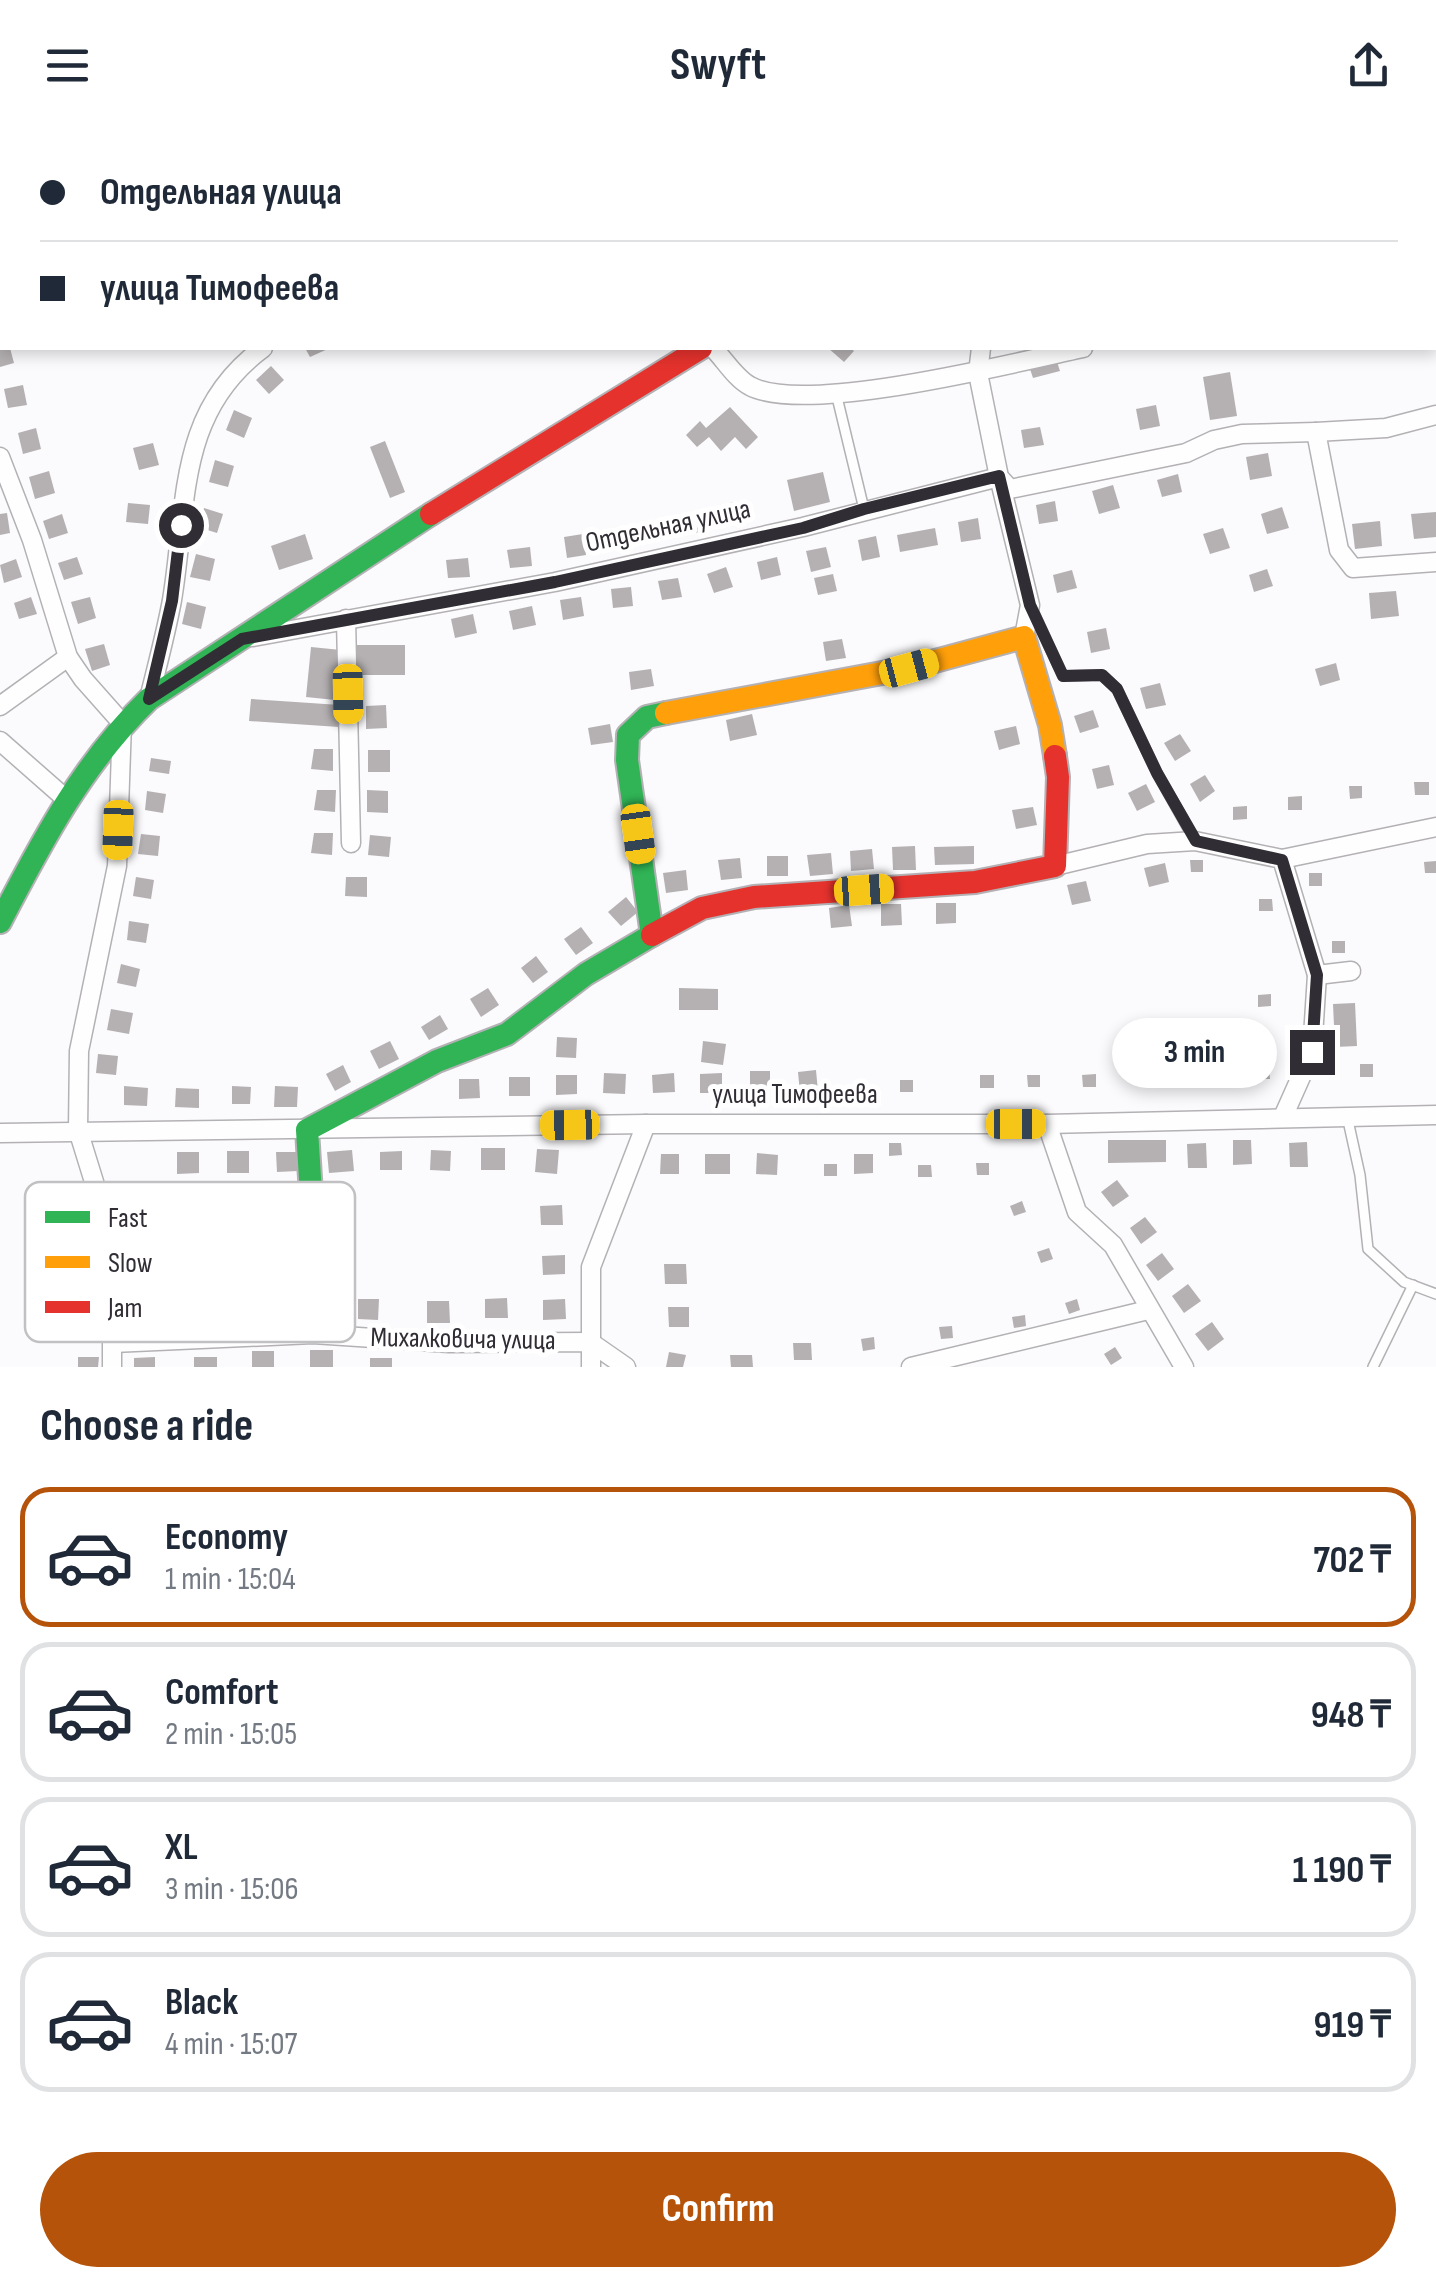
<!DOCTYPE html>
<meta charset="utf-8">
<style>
:root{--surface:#fff;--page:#f6f6f7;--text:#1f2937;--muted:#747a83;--line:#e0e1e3;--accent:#b45309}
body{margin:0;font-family:"Sofia Sans Condensed",sans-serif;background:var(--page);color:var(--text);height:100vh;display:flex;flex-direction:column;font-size:38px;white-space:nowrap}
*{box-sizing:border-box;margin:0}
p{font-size:32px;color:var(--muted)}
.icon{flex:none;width:55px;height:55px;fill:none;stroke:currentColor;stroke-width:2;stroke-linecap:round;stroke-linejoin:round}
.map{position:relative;height:1237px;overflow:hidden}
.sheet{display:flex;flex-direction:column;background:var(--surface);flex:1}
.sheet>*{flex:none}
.hud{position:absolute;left:0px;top:0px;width:1438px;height:220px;box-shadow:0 5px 15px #0003;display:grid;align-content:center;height:220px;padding:0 40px;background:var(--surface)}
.end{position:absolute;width:45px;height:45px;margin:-22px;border:12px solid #312d34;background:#fff;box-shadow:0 0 0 5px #fff}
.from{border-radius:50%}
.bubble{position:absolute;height:70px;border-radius:35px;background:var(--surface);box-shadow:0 5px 15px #0003;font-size:32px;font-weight:700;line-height:70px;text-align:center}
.car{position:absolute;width:30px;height:60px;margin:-30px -15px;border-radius:12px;box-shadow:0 0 8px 2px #0007;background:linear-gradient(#f5c518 24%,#345 0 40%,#f5c518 0 76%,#345 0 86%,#f5c518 0)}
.hud b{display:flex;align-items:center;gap:35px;height:95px;font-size:38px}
.hud b+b{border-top:2px solid var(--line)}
.hud i{width:25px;height:25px;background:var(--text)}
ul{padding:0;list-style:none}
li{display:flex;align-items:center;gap:30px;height:140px;margin:0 20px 15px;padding:0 20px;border:5px solid var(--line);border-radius:30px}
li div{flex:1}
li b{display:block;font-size:38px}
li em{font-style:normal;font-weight:700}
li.current{border-color:var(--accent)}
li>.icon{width:90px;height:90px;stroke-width:1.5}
h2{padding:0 40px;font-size:45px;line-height:120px}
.action{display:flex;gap:20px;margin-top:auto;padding:20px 40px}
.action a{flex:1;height:115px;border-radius:60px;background:var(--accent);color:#fff;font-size:40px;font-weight:700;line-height:115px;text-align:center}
header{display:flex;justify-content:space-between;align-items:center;height:130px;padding:0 40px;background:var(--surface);font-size:45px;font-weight:700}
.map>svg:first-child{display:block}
.building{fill:#b5b1b3}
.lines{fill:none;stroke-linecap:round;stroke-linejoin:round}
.lane-casing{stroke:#b4b1b5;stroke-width:12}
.street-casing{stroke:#b4b1b5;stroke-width:21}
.fast-casing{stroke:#b4b1b5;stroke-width:26}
.slow-casing{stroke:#b4b1b5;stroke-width:26}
.jam-casing{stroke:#b4b1b5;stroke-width:26}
.lane{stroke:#fefeff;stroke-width:9}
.street{stroke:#fefeff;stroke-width:18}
.fast{stroke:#30b455;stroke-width:22}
.slow{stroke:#ff9f0a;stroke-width:22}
.jam{stroke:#e5322d;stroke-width:22}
.route{stroke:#312d34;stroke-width:12}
.labels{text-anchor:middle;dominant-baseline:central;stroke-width:10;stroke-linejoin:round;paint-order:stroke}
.street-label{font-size:28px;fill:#312d34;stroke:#fff}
.key{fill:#fff;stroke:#c1c0c2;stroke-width:2.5}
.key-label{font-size:28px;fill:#312d34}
</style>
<header><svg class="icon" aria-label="menu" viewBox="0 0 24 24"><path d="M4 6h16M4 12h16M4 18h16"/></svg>Swyft<svg class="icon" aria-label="share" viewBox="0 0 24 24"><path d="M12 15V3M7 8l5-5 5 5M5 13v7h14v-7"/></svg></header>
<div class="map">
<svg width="1436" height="1237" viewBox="0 0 1436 1237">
<rect width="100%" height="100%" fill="#fbfafc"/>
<g class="building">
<path d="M0 218H10L14 233 0 237Z"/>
<path d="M305 218H330L310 227Z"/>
<path d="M828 218H850L854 221 844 232Z"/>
<path d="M1057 232 1060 241 1033 248 1030 239Z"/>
<path d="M271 236 284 250 269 264 256 250Z"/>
<path d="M1230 242 1237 286 1210 290 1203 247Z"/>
<path d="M23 255 27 275 8 278 4 259Z"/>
<path d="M1156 275 1160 296 1140 300 1136 279Z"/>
<path d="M730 277 758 307 746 319 735 307 721 321 709 307 697 317 686 305 700 291 706 298Z"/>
<path d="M234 280 252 288 244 308 226 300Z"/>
<path d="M1040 297 1044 315 1024 318 1021 300Z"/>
<path d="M36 298 41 319 23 324 18 303Z"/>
<path d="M385 311 405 362 390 368 370 317Z"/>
<path d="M153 313 159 335 139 340 133 318Z"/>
<path d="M1268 323 1272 346 1250 350 1246 327Z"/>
<path d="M215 330 234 336 228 357 209 352Z"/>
<path d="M49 341 55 363 35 369 29 347Z"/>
<path d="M823 342 830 372 794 381 787 350Z"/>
<path d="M1178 344 1182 362 1162 367 1157 350Z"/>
<path d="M1113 355 1120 378 1099 384 1092 361Z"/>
<path d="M749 370 752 389 732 393 729 373Z"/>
<path d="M1055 371 1058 391 1039 394 1036 375Z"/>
<path d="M128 373 150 375 148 394 126 392Z"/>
<path d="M1282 377 1289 398 1267 404 1261 384Z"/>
<path d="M204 378 223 384 217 403 198 397Z"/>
<path d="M1436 382V407L1414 409 1411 384Z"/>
<path d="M7 383 10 403 0 405V384Z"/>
<path d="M697 383 701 402 681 405 678 386Z"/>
<path d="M62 384 68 403 49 409 43 391Z"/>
<path d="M978 388 981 409 961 412 958 392Z"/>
<path d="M1380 391 1382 416 1355 419 1352 394Z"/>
<path d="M640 394 644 410 623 415 620 399Z"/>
<path d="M935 398 938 415 900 422 897 405Z"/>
<path d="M1223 398 1230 418 1210 424 1203 404Z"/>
<path d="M305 404 313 429 279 440 271 416Z"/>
<path d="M583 404 586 425 567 428 564 407Z"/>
<path d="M876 406 880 427 862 431 858 410Z"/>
<path d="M530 417 532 436 510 438 507 420Z"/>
<path d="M826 417 831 437 811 442 806 421Z"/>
<path d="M196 424 215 429 210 451 190 447Z"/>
<path d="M77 427 83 444 64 450 58 433Z"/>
<path d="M777 427 781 445 761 450 757 432Z"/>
<path d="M468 428 470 447 448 448 446 430Z"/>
<path d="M16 429 22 447 4 453 0 435Z"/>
<path d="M726 437 733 457 714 463 707 444Z"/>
<path d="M1267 439 1273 456 1254 462 1249 445Z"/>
<path d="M1072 440 1077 458 1057 463 1053 445Z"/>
<path d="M833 444 837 461 818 465 814 448Z"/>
<path d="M678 448 682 467 662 470 658 451Z"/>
<path d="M631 457 633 476 613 478 611 459Z"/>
<path d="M1396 461 1399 486 1371 489 1369 463Z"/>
<path d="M31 467 37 484 19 489 14 473Z"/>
<path d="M90 467 96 488 78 494 71 472Z"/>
<path d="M581 467 584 486 563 490 560 470Z"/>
<path d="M187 472 206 477 201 499 182 494Z"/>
<path d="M532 476 536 495 513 500 509 481Z"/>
<path d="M473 484 477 503 455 508 451 489Z"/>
<path d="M1106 498 1110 519 1091 523 1087 502Z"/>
<path d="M842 509 846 528 826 531 823 512Z"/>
<path d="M104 514 110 535 92 541 85 519Z"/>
<rect x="357" y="515" width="48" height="30"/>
<path d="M311 517 341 520 335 570 306 567Z"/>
<path d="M1336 533 1340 550 1320 556 1315 539Z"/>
<path d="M651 539 654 556 631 560 629 542Z"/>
<path d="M1160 553 1166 575 1146 579 1140 558Z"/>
<path d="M251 569 340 575 339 597 249 591Z"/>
<path d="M386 575 387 598 366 599V576Z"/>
<path d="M1093 580 1099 597 1080 603 1074 586Z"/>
<path d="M752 584 757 605 730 611 726 590Z"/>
<path d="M610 594 613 612 591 615 588 598Z"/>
<path d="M1016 596 1020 614 999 620 994 601Z"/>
<path d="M1180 604 1191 621 1175 631 1164 613Z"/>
<path d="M314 619H333V641L311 639Z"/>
<rect x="368" y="620" width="22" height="22"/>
<path d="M151 628 171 631 169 644 149 641Z"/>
<path d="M1109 635 1114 655 1097 659 1092 639Z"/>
<path d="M1205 645 1215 661 1200 672 1190 654Z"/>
<path d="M1414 652H1429V665H1415Z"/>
<path d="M1146 654 1155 672 1137 681 1128 663Z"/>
<path d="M1349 656H1362V668L1350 669Z"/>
<path d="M317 660H336L335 682 314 680Z"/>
<path d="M367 660 388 661V683L367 682Z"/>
<path d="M147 661 166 664 163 683 145 680Z"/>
<path d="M1302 666V680H1288V667Z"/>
<path d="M1247 676V689L1233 690V677Z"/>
<path d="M1033 677 1037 695 1016 699 1012 680Z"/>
<path d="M314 703H333L332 725 311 723Z"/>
<path d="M141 704 160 706 158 726 138 724Z"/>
<path d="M370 705 391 707 389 727 368 725Z"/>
<path d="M915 716 916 740H893L892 717Z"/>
<path d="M974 716V734L935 735 934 717Z"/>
<path d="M872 719 874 739 851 741 850 721Z"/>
<path d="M831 723 833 744 810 746 807 725Z"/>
<rect x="767" y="726" width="21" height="20"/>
<path d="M740 728 742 748 721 750 718 730Z"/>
<path d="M1190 730H1203V742H1191Z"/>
<path d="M1436 731V743H1425L1424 732Z"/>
<path d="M1165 733 1169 752 1149 757 1144 738Z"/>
<path d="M686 740 688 760 666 763 663 743Z"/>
<rect x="1309" y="743" width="13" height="13"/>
<path d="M136 747 154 750 151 769 133 766Z"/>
<path d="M346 747H367V767L345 766Z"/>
<path d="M1086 751 1091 771 1072 775 1067 755Z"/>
<path d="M626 767 638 782 621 796 608 782Z"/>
<path d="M1259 769H1272L1273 781H1259Z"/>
<path d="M936 773H956V793L936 794Z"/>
<path d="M881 774H901L902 795 881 796Z"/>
<path d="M849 775 852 796 831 798 829 778Z"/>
<path d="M129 791 149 794 146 813 127 810Z"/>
<path d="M581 797 593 813 576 825 564 809Z"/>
<rect x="1332" y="811" width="13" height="12"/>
<path d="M536 826 548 842 533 853 521 838Z"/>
<path d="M121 834 140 839 136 857 117 853Z"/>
<path d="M488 858 499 875 481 887 470 869Z"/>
<path d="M679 858 718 859V880H679Z"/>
<path d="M1271 864V876L1258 877V865Z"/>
<path d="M1355 873 1357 916 1335 917 1333 874Z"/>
<path d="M111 879 133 883 129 904 107 900Z"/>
<path d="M440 885 448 899 429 910 421 897Z"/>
<path d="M557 907 577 908 576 928 556 927Z"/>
<path d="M390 911 399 929 379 939 370 921Z"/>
<path d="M703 911 726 914 723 935 701 932Z"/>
<path d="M98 924 118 926 116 945 96 943Z"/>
<rect x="1360" y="934" width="13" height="13"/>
<path d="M343 935 351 952 335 961 326 944Z"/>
<path d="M1214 936V950H1200V937Z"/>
<path d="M1257 937H1269L1270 949H1257Z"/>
<path d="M816 940 818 962 800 963 798 942Z"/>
<rect x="750" y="941" width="20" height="20"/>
<rect x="1132" y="941" width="13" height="12"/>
<path d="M604 943 626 944 625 964 603 963Z"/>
<path d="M674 943 675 962 653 963 652 945Z"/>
<path d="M722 943V963H700V944Z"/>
<path d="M1096 944V957H1083L1082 945Z"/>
<path d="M556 945H577V964L556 965Z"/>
<rect x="980" y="945" width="14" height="13"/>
<path d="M1027 945H1040V957H1028Z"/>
<rect x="509" y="947" width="21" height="19"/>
<path d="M459 949H479L480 968 459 969Z"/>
<rect x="900" y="950" width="13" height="12"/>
<path d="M124 956 148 958 147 976 124 975Z"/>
<path d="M232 956 251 957 250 974H232Z"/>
<path d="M275 956 298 957 297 977H274Z"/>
<path d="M176 958 199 959V978L175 977Z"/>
<path d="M1108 1010H1166V1032L1108 1033Z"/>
<path d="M1233 1010H1251L1252 1034 1233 1035Z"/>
<path d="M1307 1012 1308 1037H1290L1289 1013Z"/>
<path d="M889 1013H901L902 1025 889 1026Z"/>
<path d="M1206 1013 1207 1038H1188L1187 1014Z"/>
<rect x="481" y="1018" width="24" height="22"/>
<path d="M537 1019 559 1020 557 1044 535 1042Z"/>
<path d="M352 1020 354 1041 329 1043 327 1022Z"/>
<path d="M431 1020 451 1021 450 1041 430 1040Z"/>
<rect x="227" y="1021" width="22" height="22"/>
<path d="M402 1021V1040H380V1022Z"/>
<path d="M177 1022H199V1043L177 1044Z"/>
<path d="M276 1022H297L298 1041 277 1042Z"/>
<path d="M757 1023 778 1025 777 1045 756 1044Z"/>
<path d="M661 1024H679V1044H660Z"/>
<rect x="705" y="1024" width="25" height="20"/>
<path d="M854 1024H873V1043L854 1044Z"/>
<path d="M976 1033H989V1045H977Z"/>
<rect x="824" y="1034" width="13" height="12"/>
<path d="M918 1035H931L932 1047H918Z"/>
<path d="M1117 1050 1129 1066 1113 1077 1101 1062Z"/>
<path d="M1022 1071 1026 1082 1014 1086 1010 1076Z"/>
<path d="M562 1075 563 1095H541L540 1076Z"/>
<path d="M1145 1087 1157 1102 1141 1114 1130 1098Z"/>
<path d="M1049 1118 1053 1129 1041 1133 1037 1122Z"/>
<path d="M1162 1123 1174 1139 1158 1151 1146 1135Z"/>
<path d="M565 1125V1144L543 1145 542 1126Z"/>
<path d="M664 1134H686L687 1154H665Z"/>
<path d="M1188 1154 1201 1171 1184 1183 1172 1166Z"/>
<path d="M507 1168 508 1188H485V1169Z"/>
<path d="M358 1169H379L378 1190 358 1189Z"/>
<path d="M565 1169 566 1189 543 1190V1170Z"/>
<path d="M1077 1169 1080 1180 1069 1184 1065 1173Z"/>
<path d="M427 1171H449L450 1193H427Z"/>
<path d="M668 1177H689V1197H669Z"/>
<path d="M1025 1185 1026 1196 1014 1198 1012 1187Z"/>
<path d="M1212 1192 1224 1209 1208 1221 1195 1204Z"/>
<path d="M952 1196 953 1208 941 1209 939 1197Z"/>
<path d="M874 1207 875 1219 863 1221 861 1209Z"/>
<path d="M793 1213H811L812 1230H794Z"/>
<path d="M1115 1217 1122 1228 1111 1235 1104 1224Z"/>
<rect x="310" y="1220" width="23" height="17"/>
<rect x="252" y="1221" width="22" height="16"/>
<path d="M669 1222 686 1225 683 1237H666Z"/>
<path d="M730 1225H752L753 1237H731Z"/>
<path d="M78 1227H99L98 1237H78Z"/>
<path d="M155 1227V1237H134V1228Z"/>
<rect x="194" y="1227" width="23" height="10"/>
<rect x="370" y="1228" width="22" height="9"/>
</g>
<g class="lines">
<defs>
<g id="lane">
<path d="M836 263 864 379"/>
<path d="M1033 481 1063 546 1102 545 1117 559 1157 643 1194 709"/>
<path d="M1347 986 1360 1045 1368 1119 1404 1152 1436 1164"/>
<path d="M1373 1237 1413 1155"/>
</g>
<g id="street">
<path d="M366 0V2"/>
<path d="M787 0 788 2"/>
<path d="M1428 0V2"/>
<path d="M76 2V0"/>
<path d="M762 2 769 0"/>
<path d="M1156 2 1160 0"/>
<path d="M1435 17 1436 19"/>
<path d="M0 159 2 155"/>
<path d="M713 218C724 229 736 249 750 256 805 286 1017 232 1083 218"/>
<path d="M981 218 978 243 999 347 1010 359 1186 323 1214 310 1242 304 1316 302"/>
<path d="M1436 285 1386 298 1316 302 1339 420 1353 438 1436 432"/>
<path d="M0 327 32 410 68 527 83 549 122 593 117 736 79 921 78 1000 112 1110V1237"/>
<path d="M346 489 351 713"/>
<path d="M253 507 555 452 803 397 999 347 1030 475 1024 507"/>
<path d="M149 569C157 536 166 503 172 470 188 374 176 282 263 218"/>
<path d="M0 576 68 527"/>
<path d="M0 611 66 669"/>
<path d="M1282 729 1436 697"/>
<path d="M1055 736 1147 714 1195 711 1282 729 1317 845 1312 922 1283 987"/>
<path d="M1317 845 1351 841"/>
<path d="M1047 994 1077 1082 1113 1115 1184 1237"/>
<path d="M0 1003 646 994H1047L1436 985"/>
<path d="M113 1213 313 1204 449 1213 590 1212 626 1237"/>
<path d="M591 1237V1137L646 994"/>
<path d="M911 1237 1148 1180"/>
</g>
<g id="fast">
<path d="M1057 2 1061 0"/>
<path d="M0 792C42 711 83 633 149 569L431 384"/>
<path d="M313 1096 307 1000 437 931 507 904 586 844 652 805 627 630 628 605 647 587 666 583"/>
</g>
<path id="slow" d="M666 583 909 538 1024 507 1050 595 1055 626"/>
<g id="jam">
<path d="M431 384 701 218"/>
<path d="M652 805 702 778 754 767 975 752 1055 736 1058 647 1055 626"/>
</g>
</defs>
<use href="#lane" class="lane-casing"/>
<use href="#street" class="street-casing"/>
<use href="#fast" class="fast-casing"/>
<use href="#slow" class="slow-casing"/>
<use href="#jam" class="jam-casing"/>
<use href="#lane" class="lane"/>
<use href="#street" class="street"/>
<use href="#fast" class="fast"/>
<use href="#slow" class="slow"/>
<use href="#jam" class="jam"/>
</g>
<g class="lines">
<path class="route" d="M181 395 172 471 149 569 242 509 555 452 803 398 864 379 999 346 1030 475 1063 546 1102 545 1117 559 1157 643 1196 711 1282 730 1317 845 1312 922"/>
</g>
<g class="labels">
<g class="street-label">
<text transform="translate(668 396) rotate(-12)">Отдельная улица</text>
<text x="795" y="964">улица Тимофеева</text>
<text transform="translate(463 1209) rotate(1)">Михалковича улица</text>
</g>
</g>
<rect x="25" y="1052" width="330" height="160" rx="15" class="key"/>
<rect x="45" y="1081" width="45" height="12" fill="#30b455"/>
<rect x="45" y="1126" width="45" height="12" fill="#ff9f0a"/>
<rect x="45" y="1171" width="45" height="12" fill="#e5322d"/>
<g class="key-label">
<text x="108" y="1097">Fast</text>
<text x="108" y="1142">Slow</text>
<text x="108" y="1187">Jam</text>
</g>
</svg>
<i class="end from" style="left:181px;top:395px"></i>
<i class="end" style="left:1312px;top:922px"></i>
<div class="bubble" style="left:1112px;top:888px;width:165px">3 min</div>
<i class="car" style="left:909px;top:538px;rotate:75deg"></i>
<i class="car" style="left:348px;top:564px;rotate:179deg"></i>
<i class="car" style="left:118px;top:700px;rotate:182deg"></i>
<i class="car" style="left:638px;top:704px;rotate:172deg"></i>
<i class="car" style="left:864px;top:760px;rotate:86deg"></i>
<i class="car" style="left:1016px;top:994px;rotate:90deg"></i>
<i class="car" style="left:570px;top:995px;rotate:269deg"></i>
<div class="hud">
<b><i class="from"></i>Отдельная улица</b>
<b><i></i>улица Тимофеева</b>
</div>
</div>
<section class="sheet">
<h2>Choose a ride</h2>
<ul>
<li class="current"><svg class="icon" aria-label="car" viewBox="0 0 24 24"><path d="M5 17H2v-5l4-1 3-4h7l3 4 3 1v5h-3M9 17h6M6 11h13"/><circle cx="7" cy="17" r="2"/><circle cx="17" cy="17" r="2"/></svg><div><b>Economy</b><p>1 min · 15:04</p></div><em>702 ₸</em></li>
<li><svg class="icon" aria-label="car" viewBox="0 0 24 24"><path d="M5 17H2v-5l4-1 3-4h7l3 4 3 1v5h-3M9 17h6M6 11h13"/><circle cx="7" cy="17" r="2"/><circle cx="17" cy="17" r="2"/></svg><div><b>Comfort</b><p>2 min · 15:05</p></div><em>948 ₸</em></li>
<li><svg class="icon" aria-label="car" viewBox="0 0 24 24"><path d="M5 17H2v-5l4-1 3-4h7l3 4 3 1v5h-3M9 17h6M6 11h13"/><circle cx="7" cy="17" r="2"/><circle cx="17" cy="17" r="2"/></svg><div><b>XL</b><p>3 min · 15:06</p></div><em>1 190 ₸</em></li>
<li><svg class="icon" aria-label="car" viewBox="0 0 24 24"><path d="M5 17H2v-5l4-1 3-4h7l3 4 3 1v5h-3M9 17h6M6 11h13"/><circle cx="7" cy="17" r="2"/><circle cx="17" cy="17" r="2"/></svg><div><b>Black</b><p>4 min · 15:07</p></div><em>919 ₸</em></li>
</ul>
<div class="action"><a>Confirm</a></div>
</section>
